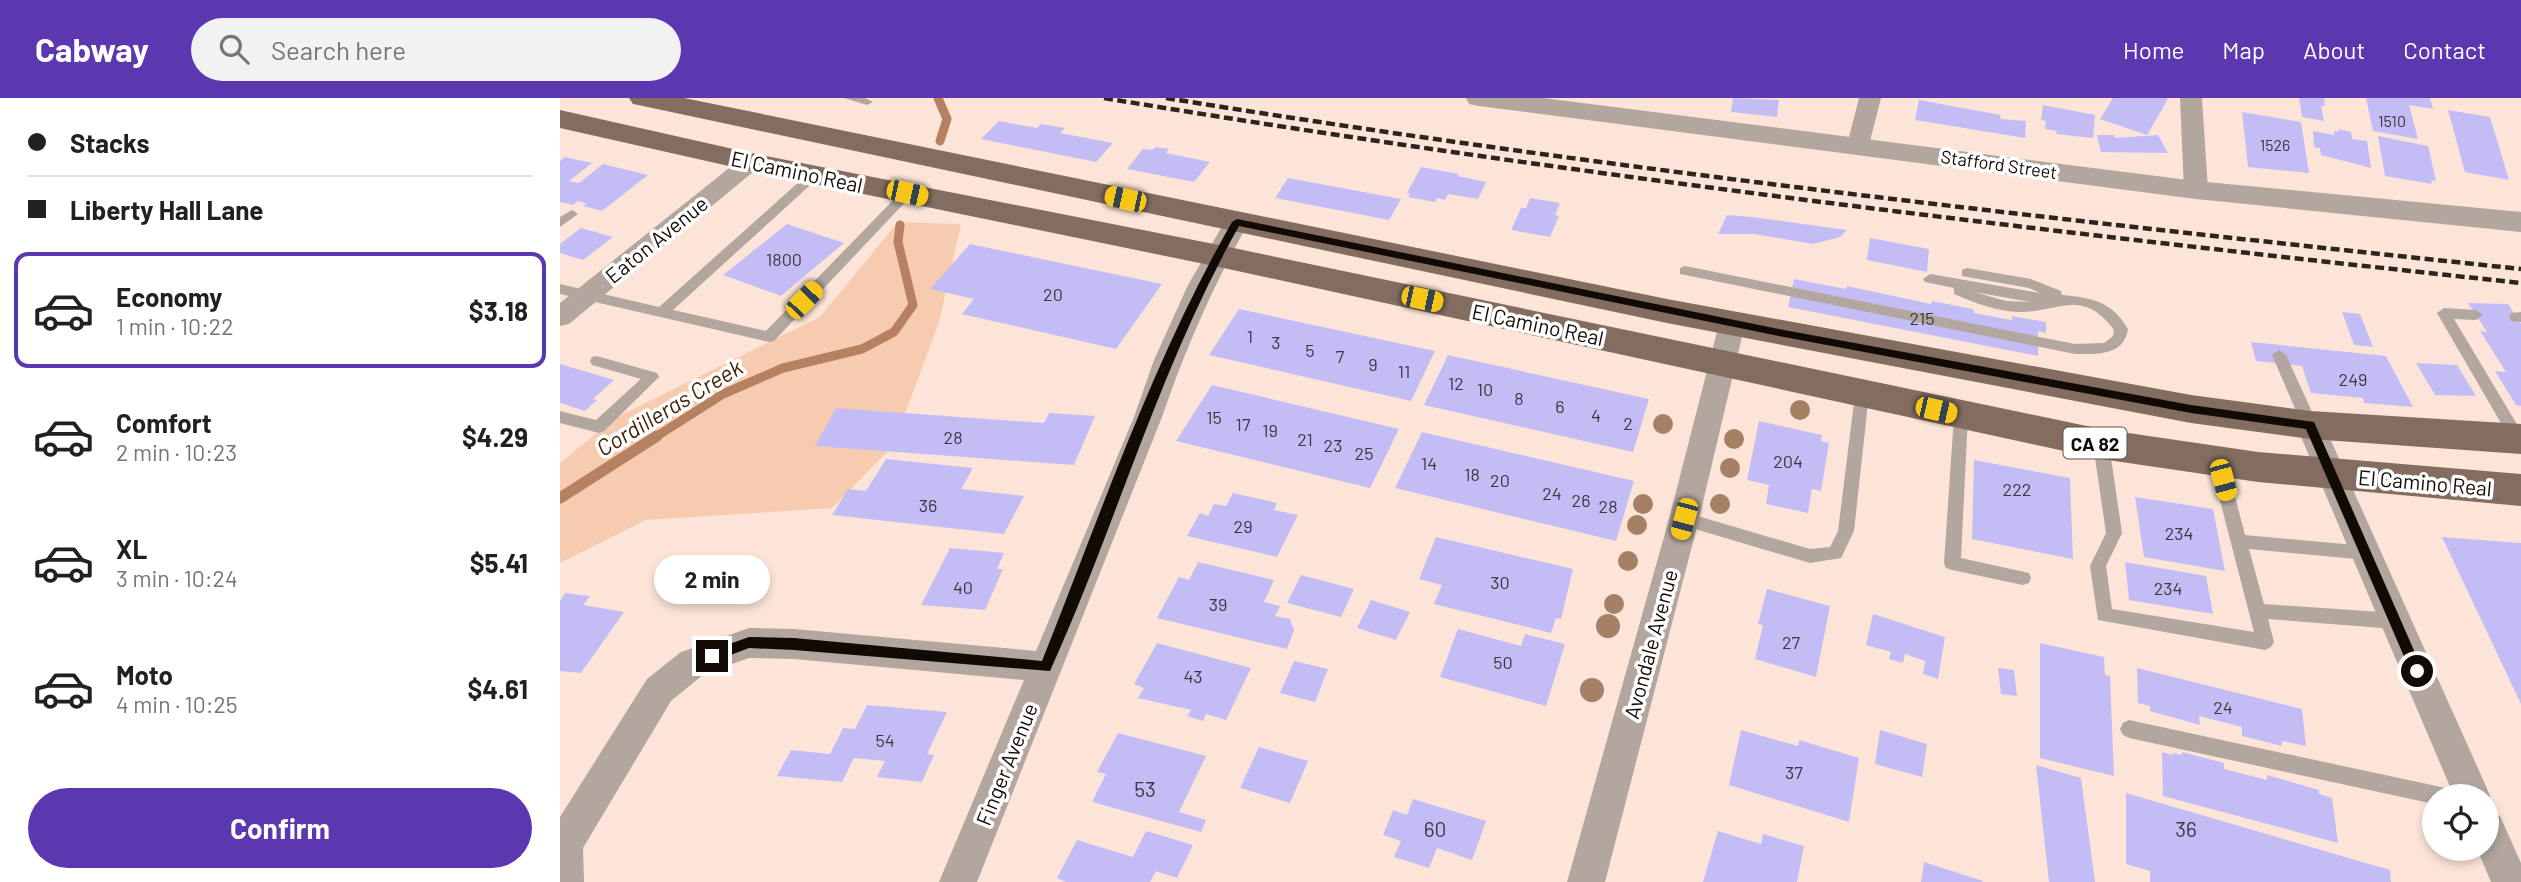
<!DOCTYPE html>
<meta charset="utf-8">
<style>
:root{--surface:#fff;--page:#f2f2f2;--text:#202124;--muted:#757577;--line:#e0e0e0;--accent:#5b38b0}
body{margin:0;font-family:Barlow,sans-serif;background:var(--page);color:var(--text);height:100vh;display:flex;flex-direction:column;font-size:26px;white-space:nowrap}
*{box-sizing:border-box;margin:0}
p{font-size:23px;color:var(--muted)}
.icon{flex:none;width:38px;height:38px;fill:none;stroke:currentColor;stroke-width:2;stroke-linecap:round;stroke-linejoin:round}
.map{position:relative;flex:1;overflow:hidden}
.panel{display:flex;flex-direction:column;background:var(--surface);width:560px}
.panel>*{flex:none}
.banner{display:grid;align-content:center;height:154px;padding:0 28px;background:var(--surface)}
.fabs{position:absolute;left:1862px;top:686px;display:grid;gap:14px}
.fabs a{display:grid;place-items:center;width:77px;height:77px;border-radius:50%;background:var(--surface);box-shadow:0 4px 10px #0003;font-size:35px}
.end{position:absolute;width:32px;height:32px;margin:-16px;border:9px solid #120a05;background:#fff;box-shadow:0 0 0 4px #fff}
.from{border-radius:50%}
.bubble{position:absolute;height:49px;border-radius:24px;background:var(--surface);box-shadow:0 4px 10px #0003;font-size:23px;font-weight:700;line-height:49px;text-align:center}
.car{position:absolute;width:21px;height:42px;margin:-21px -10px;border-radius:9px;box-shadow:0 0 5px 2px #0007;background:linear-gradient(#f5c518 24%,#345 0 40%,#f5c518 0 76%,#345 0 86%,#f5c518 0)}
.banner b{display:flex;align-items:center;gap:24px;height:66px;font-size:26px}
.banner b+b{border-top:2px solid var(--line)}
.banner i{width:18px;height:18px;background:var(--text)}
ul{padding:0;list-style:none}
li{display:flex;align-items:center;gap:21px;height:116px;margin:0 14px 10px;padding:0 14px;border:4px solid transparent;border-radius:14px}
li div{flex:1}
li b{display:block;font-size:26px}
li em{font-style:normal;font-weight:700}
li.on{border-color:var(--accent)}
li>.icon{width:63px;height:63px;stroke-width:1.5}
.cta{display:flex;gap:14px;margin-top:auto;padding:14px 28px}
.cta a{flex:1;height:80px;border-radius:42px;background:var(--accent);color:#fff;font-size:28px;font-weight:700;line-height:80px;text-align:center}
header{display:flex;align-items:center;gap:42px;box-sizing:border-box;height:98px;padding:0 35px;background:var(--accent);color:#fff}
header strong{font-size:33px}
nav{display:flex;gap:38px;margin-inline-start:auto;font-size:24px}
.search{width:490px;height:63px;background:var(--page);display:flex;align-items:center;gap:18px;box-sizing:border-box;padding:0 24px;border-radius:38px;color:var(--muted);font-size:26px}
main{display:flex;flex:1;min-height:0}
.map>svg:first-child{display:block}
.green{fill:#f7cbb0}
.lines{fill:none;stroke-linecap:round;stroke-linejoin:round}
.stream-far1{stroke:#b58160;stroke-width:9}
.stream{stroke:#b58160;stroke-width:11}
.building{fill:#c4bdf5}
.service{fill:#b2a69f;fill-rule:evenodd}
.minor{fill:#b2a69f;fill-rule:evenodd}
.tertiary{fill:#b2a69f;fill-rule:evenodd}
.primary{fill:#826d60;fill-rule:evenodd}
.rail{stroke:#2e241e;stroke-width:4.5;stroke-dasharray:9 4.5;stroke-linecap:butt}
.tree{fill:#a68064}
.route{fill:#120a05}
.labels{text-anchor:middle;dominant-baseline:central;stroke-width:7;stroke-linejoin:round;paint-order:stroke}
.far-number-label{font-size:16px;fill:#3e3741}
.far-street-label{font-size:18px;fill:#120a05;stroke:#fff}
.number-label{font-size:18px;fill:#3e3741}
.shield{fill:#fff;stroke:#595450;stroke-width:2}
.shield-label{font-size:19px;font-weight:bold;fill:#120a05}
.street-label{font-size:21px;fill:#120a05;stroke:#fff}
.near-number-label{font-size:21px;fill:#3e3741}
.water-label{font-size:23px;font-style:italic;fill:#442107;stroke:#fff}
</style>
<header>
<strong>Cabway</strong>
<div class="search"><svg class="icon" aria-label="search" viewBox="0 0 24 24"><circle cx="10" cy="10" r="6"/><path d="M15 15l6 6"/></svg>Search here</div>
<nav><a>Home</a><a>Map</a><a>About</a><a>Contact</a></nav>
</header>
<main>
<section class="panel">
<div class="banner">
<b><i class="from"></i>Stacks</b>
<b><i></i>Liberty Hall Lane</b>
</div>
<ul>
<li class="on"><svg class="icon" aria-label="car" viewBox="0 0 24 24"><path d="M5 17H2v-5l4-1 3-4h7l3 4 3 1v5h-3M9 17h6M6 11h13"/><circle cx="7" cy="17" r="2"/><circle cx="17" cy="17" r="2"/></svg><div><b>Economy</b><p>1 min · 10:22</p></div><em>$3.18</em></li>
<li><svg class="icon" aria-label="car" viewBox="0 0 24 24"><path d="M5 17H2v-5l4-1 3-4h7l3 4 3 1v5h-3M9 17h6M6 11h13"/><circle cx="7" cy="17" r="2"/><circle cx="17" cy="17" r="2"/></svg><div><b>Comfort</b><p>2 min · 10:23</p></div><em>$4.29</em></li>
<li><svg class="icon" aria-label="car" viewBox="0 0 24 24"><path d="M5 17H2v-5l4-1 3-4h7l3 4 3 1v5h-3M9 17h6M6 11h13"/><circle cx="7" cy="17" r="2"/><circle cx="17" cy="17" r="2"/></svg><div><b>XL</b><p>3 min · 10:24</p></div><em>$5.41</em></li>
<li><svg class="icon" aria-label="car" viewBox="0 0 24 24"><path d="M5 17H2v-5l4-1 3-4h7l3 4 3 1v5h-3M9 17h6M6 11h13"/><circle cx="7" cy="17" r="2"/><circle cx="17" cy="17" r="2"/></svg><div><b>Moto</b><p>4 min · 10:25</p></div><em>$4.61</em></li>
</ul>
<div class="cta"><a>Confirm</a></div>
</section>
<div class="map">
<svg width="1961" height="784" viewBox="0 0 1961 784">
<rect width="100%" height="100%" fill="#fce5d8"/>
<path class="green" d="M338 124 401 126 379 224 333 348 272 410 86 422 0 465V365L55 320 260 219Z"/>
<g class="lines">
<g class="stream-far1">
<path d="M378 0 387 21 380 43"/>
<path d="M94 340 163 296 223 270 302 251 334 234 353 207 338 144 340 127"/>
</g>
<path class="stream" d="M0 400 97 338"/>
</g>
<g class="building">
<path d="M1173 0 1219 2 1217 19 1171 14Z"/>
<path d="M1553 0H1606L1608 1 1587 37 1540 21Z"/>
<path d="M1739 0H1764L1765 8H1761L1764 23 1742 19Z"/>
<path d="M1806 0H1870L1873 11 1849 7 1858 41 1813 33Z"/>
<path d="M1359 2 1441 17 1440 21 1466 23 1465 40 1355 22Z"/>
<path d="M1483 7 1535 17 1533 40 1496 36 1497 33 1485 31 1486 23 1481 22Z"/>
<path d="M1888 12 1930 19 1949 82 1905 74Z"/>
<path d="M1682 14 1741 24 1749 75 1688 69Z"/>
<path d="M439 23 477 30 481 26 505 30 500 35 553 45 536 64 421 41Z"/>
<path d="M1778 31 1791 34 1792 41 1807 43 1811 70 1761 57 1760 50 1754 49 1753 33 1774 37V33L1779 34Z"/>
<path d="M1537 37H1554L1555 40 1598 37 1608 55 1541 54Z"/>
<path d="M1818 38 1868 48 1876 83 1871 82 1872 86 1825 78Z"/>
<path d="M596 49 609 51 606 55 650 64 634 84 567 71 583 51 592 52Z"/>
<path d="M5 59 32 65 9 83 19 85 43 66 88 77 42 113 23 108 27 106 18 103 13 107 0 104V63Z"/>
<path d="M861 69 899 76 898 78 926 84 918 101 888 96 885 102 877 100 875 104 848 99 850 96 847 95Z"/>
<path d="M728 80 841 101 829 122 715 100Z"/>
<path d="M970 100 1000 105 995 117 999 118 990 139 951 132 961 110H966Z"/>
<path d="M1167 117 1192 119 1287 132 1280 139 1253 146 1194 136H1158Z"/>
<path d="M227 126 284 145 221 198 163 177Z"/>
<path d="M21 130 53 139 23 162 0 155V146Z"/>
<path d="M1310 140 1369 151 1367 174 1307 162Z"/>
<path d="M410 146 602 186 556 251 402 216 414 201 370 191Z"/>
<path d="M1234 181 1286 191 1287 188 1371 206 1372 203 1413 211 1414 215 1452 222V218L1486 224V235L1478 233V258L1228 209Z"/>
<path d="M1908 205 1948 206 1961 226V308L1956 307 1935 273 1946 274 1920 233 1927 234Z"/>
<path d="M679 211 875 253 851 303 649 257Z"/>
<path d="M1782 214 1800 216 1813 249 1794 247Z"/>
<path d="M1691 244 1826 258 1853 309 1804 305 1803 300 1751 295 1742 268 1696 263Z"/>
<path d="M888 257 1089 301 1073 354 864 307Z"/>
<path d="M1856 265 1897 267 1916 298 1875 297Z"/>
<path d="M0 266 54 282 33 301 37 302 25 313 0 305Z"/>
<path d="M652 287 839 331 810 390 616 343Z"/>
<path d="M276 310 484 325 489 315 535 318 514 367 255 348Z"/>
<path d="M1199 323 1262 337 1261 343 1269 345 1261 393 1252 391 1248 415 1206 406 1209 387 1187 382Z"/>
<path d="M862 334 1074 383 1056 443 835 390Z"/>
<path d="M326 361 413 370 401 391 464 398 444 436 272 417 288 391 306 393Z"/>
<path d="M1414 362 1510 380 1513 461 1412 441Z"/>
<path d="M673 395 717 405 714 412 738 417 717 459 627 438 640 415 648 418 654 406 666 408Z"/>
<path d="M1575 399 1653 411 1665 473 1584 459Z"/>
<path d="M876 439 1013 471 1001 521 996 520 991 535 874 506 882 487 859 481Z"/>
<path d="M1882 439 1961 445V606Z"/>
<path d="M390 450 444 455 437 471H443L425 512 361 507Z"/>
<path d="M638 464 714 482 704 504 720 508 715 518 730 521 734 532 727 551 597 520 619 479 629 482Z"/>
<path d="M1565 464 1646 478 1653 516 1569 502Z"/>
<path d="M741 477 794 491 781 519 727 505Z"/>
<path d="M1207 491 1270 508 1256 579 1195 561 1203 527 1198 526Z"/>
<path d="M5 495 30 498 23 507 64 514 21 575 0 573V503Z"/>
<path d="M811 502 850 514 836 542 797 530Z"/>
<path d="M1313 516 1385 539 1378 581 1363 576 1365 563 1345 556 1343 565 1329 561 1331 554 1306 547Z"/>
<path d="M898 531 961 548 965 536 1005 546 986 608 880 579Z"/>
<path d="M597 545 691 570 666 622 646 616 643 623 627 618 631 612 578 600 584 590 574 586Z"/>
<path d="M1480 545 1544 559 1545 577 1550 578 1554 678 1480 660Z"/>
<path d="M734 563 768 571 755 604 720 595Z"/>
<path d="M1438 570 1454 572 1457 598 1441 596Z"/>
<path d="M1577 570 1742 611 1746 648 1722 643V648L1682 638V629L1639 618 1640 627 1590 613V608L1578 605Z"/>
<path d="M307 607 387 614 367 656 374 657 362 684 317 679 325 663 294 660 282 684 217 678 231 652 270 656 283 630 295 631Z"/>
<path d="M1181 632 1238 648 1239 642 1299 660 1289 724 1169 687Z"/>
<path d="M1320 632 1367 646 1362 679 1315 666Z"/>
<path d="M558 635 646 658 619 714 646 722 641 734 532 704 546 676 537 674Z"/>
<path d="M699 649 748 663 730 705 680 690Z"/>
<path d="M1602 654 1613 657V655L1622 657V654L1664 665V671L1707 682V677L1759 692V696L1772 700 1778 745 1603 698Z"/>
<path d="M1476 667 1521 680 1535 784H1489Z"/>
<path d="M1566 695 1830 772 1831 784H1590V773L1566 766Z"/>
<path d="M853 701 926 723 912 762 877 750 869 770 834 759 841 743 823 737 833 712 847 717Z"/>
<path d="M586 733 633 747 617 780 596 773 590 784H506L497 780 517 742 573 759Z"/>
<path d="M1158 733 1201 746 1203 736 1244 748 1237 784H1143Z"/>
<path d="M1364 764 1423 783V784H1361Z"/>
</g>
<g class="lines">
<g class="service">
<path d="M284 0H305L313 4 307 7Z"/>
<path d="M254 73 258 74V80L113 212 206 233 343 92H351V98L214 243 209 244 0 196V186L99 209 250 74Z"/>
<path d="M12 112 18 116 0 129V119Z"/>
<path d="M1125 168 1515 246 1544 245 1553 238 1554 232C1522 189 1498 215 1458 214 1436 213 1415 205 1394 196V190L1365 184 1363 181 1370 176 1480 195 1469 190 1402 178V172L1407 170 1471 181 1501 193 1502 197C1533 200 1551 203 1568 231 1564 258 1537 256 1515 256L1120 176V170ZM1414 194 1471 204 1446 203Z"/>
<path d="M1884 210 1916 212 1923 217 1916 222 1894 221 1961 333V345L1952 344 1877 215Z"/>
<path d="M1961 214V224L1951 223 1949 219 1951 215Z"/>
<path d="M1719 252 1726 257 1758 327 1755 331H1745L1742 327 1712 257Z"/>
<path d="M37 258 97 275 99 279 44 333 39 335 0 325V313L36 322 81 281 32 267 30 263 32 259Z"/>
<path d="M1302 290 1309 296 1294 433 1281 460 1250 465 1118 426 1116 421 1118 416 1124 414 1250 451 1270 449 1278 433 1295 296Z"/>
<path d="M1401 312 1408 318 1401 460 1469 475 1471 480 1469 485 1463 487 1392 472 1386 470 1384 465 1394 318Z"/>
<path d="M1541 340 1549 346 1562 435 1546 468 1552 511 1694 534 1650 364 1653 360H1663L1666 364 1685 437 1807 448 1813 450 1815 455 1813 460 1807 462 1689 451 1704 506 1835 515 1841 518 1844 523 1841 528 1835 531 1708 521 1714 544 1711 549 1705 552 1538 522 1530 468 1546 435 1533 346Z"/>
<path d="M1569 622 1881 689 1888 691 1891 698H1874V706L1569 640 1563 637 1560 631 1563 625Z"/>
</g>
<g class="minor">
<path d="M1299 0H1321L1309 47 1306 52H1290L1287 47Z"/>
<path d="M1620 0H1642L1648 92 1644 97 1636 100 1628 97 1624 92Z"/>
<path d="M191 57 199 59 203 64 199 69 9 226 0 228V205L183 59Z"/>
<path d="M677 116 686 118 689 124C653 188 626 249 602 319L417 784H379L464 582 234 561 189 560 144 576 111 603 23 750 24 784H0V719L87 581 121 554 189 530 234 531 476 553 574 319 594 262 628 187 668 118Z"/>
<path d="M1172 217 1181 219 1185 226 1139 421 1045 784H1007L1109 421 1159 226 1163 219Z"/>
<path d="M1750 316 1760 319 1764 327 1925 686 1930 698 1927 706V698H1894L1736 327 1740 319Z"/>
<path d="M1927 713 1940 718 1961 765V784H1931L1917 751H1927Z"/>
</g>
<path class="tertiary" d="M906 0H983L1636 83 1961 114V134L1636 101 919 8 909 6Z"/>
<g class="primary">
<path d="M69 0H124L1107 201 1631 297 1750 313 1961 326V356L1750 341 1631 325 1107 225 83 8 73 6Z"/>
<path d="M0 12 191 55 659 147 1541 331 1698 354 1961 376V408L1698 384 1541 361 659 169 191 73 0 30Z"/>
</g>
<g class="rail">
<path d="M544 0C1014 78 1487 134 1961 185"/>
<path d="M606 0C1056 73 1508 123 1961 171"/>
</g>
</g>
<g class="tree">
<circle cx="1240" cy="312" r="10"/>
<circle cx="1103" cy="326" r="10"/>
<circle cx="1174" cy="341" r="10"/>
<circle cx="1170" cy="370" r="10"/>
<circle cx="1083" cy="406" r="10"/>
<circle cx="1160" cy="406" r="10"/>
<circle cx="1077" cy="427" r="10"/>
<circle cx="1068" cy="463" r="10"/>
<circle cx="1054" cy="506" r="10"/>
<circle cx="1048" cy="528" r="12"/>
<circle cx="1032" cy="592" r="12"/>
</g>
<path class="route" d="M677 121 1224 232 1631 307 1754 324 1863 573 1861 577H1852L1746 331 1631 315 1224 239 679 128C599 270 557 425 490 573L234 552 189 550 152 564 147 562V554L189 539 234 540 482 563C541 415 593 262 672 124Z"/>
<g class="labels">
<g class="far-number-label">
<text x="1832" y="22">1510</text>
<text x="1715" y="46">1526</text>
</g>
<g class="far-street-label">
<text transform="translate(1439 66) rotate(8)">Stafford Street</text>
</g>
<g class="number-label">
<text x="224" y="161">1800</text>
<text x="493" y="196">20</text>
<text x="1362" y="220">215</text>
<text x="690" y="238">1</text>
<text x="716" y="244">3</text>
<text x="750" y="252">5</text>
<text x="780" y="258">7</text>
<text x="813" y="266">9</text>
<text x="844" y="273">11</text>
<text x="1793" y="281">249</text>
<text x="896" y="285">12</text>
<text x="925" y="291">10</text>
<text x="959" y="300">8</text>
<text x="1000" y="308">6</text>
<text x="1036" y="317">4</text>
<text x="654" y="319">15</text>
<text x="1068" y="325">2</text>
<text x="683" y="326">17</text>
<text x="710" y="332">19</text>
<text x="393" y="339">28</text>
<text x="745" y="341">21</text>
<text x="773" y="347">23</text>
<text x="804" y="355">25</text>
<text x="1228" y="363">204</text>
<text x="869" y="365">14</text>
<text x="912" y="376">18</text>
<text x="940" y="382">20</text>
<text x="1457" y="391">222</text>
<text x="992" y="395">24</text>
<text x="1021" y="402">26</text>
<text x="368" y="407">36</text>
<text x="1048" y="408">28</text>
<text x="683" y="428">29</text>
<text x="1619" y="435">234</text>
<text x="940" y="484">30</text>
<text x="403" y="489">40</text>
<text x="1608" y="490">234</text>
<text x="658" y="506">39</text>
<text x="1231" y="544">27</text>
<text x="943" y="564">50</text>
<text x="633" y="578">43</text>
<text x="1663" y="609">24</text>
<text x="325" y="642">54</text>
<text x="1234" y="674">37</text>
</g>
<rect class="shield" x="1503.5" y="329.5" width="63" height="31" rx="5"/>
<g class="shield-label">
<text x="1535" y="345">CA 82</text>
</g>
<g class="street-label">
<text transform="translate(237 73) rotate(12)">El Camino Real</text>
<text transform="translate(96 141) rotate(-39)">Eaton Avenue</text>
<text transform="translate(978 226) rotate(12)">El Camino Real</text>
<text transform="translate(1865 384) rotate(5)">El Camino Real</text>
<text transform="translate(1090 546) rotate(-75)">Avondale Avenue</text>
<text transform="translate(446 666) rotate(-68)">Finger Avenue</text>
</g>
<g class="near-number-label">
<text x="585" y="690">53</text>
<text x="875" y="730">60</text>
<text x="1626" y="730">36</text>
</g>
<g class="water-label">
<text transform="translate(109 309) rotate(-31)">Cordilleras Creek</text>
</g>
</g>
</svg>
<div class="fabs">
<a><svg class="icon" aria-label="locate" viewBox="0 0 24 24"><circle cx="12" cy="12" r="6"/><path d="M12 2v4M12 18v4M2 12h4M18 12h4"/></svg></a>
</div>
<i class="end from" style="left:1857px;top:573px"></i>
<i class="end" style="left:152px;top:558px"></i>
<div class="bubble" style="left:94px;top:457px;width:116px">2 min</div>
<i class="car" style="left:347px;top:95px;rotate:102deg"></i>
<i class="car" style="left:565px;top:101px;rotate:282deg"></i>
<i class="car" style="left:862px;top:201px;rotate:102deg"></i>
<i class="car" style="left:244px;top:202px;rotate:44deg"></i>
<i class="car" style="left:1376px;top:312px;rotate:103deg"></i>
<i class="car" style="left:1663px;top:382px;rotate:165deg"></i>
<i class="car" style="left:1124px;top:421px;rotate:195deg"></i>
</div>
</main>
